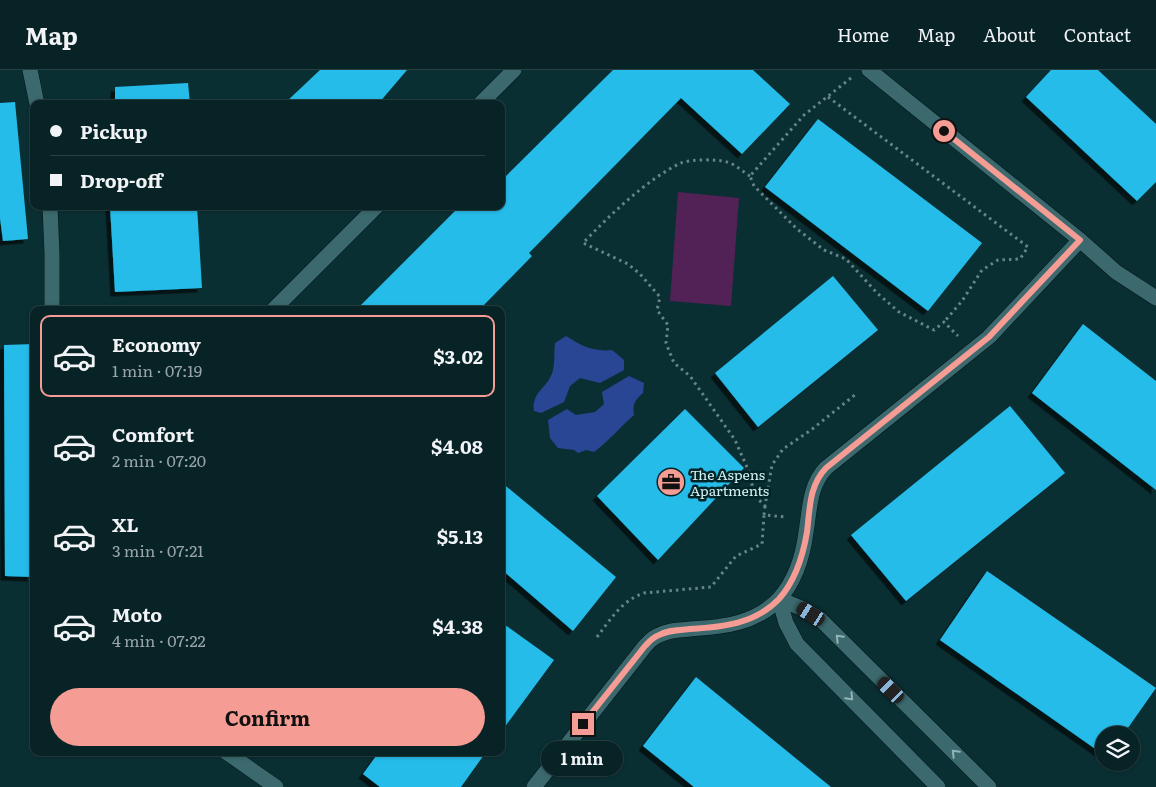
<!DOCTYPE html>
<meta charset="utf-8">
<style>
:root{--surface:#082326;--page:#162f32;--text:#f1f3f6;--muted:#98a4a7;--line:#294043;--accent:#f59c94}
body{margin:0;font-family:Literata,serif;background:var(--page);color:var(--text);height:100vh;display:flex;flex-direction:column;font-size:19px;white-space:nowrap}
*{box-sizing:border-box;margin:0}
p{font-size:16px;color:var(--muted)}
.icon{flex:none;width:28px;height:28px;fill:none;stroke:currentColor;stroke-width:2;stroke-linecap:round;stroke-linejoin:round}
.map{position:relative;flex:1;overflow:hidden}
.details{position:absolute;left:30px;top:236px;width:475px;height:450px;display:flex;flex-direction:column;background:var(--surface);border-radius:10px;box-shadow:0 1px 4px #0004,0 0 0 1px var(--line)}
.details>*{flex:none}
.hud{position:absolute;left:30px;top:30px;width:475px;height:110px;border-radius:10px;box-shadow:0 1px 4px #0004,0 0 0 1px var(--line);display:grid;align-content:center;height:110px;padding:0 20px;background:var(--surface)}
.tools{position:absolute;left:1095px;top:656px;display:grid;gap:10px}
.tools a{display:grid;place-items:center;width:45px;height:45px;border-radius:50%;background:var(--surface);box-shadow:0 1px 4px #0004,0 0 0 1px var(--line);font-size:25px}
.end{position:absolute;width:22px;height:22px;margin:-11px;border:6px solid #f59c94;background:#111;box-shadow:0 0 0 2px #111}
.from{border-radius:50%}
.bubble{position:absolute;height:35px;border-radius:18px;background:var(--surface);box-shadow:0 1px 4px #0004,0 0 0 1px var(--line);font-size:16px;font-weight:700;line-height:35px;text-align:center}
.car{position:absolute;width:15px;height:30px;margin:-15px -8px;border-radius:6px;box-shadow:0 0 4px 1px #0007;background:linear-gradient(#222 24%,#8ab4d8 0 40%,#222 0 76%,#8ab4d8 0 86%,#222 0)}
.hud b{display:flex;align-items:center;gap:18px;height:48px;font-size:19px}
.hud b+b{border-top:1px solid var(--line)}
.hud i{width:12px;height:12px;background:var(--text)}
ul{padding:9px 0 0;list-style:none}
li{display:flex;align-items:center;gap:15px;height:82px;margin:0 10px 8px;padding:0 10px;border:2px solid transparent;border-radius:10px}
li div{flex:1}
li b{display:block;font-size:19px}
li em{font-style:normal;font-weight:700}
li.current{border-color:var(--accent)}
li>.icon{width:45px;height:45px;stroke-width:1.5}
.action{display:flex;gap:10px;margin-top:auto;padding:10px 20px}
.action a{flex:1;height:58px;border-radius:30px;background:var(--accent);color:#111;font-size:20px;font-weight:700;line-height:58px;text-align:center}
header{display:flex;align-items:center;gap:30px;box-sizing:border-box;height:70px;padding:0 25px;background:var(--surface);border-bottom:1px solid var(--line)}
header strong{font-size:24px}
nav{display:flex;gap:28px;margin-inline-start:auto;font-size:18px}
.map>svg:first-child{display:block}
.green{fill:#522156}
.water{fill:#284694}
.building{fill:#26bcea;filter:url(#shadow)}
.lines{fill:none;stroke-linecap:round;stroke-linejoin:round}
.minor-casing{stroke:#001619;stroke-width:16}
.path{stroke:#658588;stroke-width:3;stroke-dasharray:2.5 4;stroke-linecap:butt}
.minor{stroke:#3b696e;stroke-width:15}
.oneway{stroke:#91b4b7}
.route{stroke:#f59c94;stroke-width:6}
.labels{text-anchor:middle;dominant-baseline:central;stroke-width:5;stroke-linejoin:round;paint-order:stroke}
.poi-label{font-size:14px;fill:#d8f1f3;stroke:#002529;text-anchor:start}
</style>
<header>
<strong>Map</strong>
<nav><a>Home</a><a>Map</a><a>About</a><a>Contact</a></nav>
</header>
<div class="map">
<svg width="1156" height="717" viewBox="0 0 1156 717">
<defs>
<filter id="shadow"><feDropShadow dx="-4.5" dy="4.5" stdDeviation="0" flood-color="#0009"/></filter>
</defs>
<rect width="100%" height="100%" fill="#0a2f33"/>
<path class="green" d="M678 122 739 128 731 236 670 231Z"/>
<g class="water">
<path d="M566 266C582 276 593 282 612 280L624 290V300L600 313 580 308 570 316 564 332 541 343 534 341C531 321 549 318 553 300 555 291 554 281 555 273Z"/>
<path d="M629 306 644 313 643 323C635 330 632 334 634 345 620 357 609 371 594 382L586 380 578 383 574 380 558 378 550 368 548 350 567 339 576 345 595 342 604 334 602 322Z"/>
</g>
<g class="building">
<path d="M320 0H407L378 34H284Z"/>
<path d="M613 0H753L790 34 742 84 681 28 529 183 532 186 479 240H356L460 136H501V111Z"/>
<path d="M1051 0H1098L1156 54V112L1137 131 1026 27Z"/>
<path d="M188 13 190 34H115V17Z"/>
<path d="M15 32 28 169 3 171 0 148V33Z"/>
<path d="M818 49 982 173 928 241 765 117Z"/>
<path d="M110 136H197L202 218 115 222Z"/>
<path d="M833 206 878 260 758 357 715 303Z"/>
<path d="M1083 254 1156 311V420L1032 323Z"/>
<path d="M34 274V383H30L32 507 5 506 4 275Z"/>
<path d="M1010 336 1065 403 906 531 851 465Z"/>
<path d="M685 339 744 398 658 490 597 426Z"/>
<path d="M501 412 616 507 573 561 501 499Z"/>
<path d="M987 501 1156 618 1123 665H1104V685L940 570Z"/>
<path d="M501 552 554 590 501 662Z"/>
<path d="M696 607 831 717H694L643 676Z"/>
<path d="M379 682H486L461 717H380L363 704Z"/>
</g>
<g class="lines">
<defs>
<g id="minor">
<path d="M30 0 37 34"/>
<path d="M869 0 1080 170 1116 202 1156 228"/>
<path d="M480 34 514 0"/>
<path d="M50 136 52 184V240"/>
<path d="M273 240 377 136"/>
<path d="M226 682 276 717"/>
<path d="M534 717 645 576C649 572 652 568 657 566 667 560 679 560 690 559 723 557 755 554 779 529 795 511 803 486 806 462 810 439 809 416 826 398L989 267 1080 170"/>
<path d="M938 717 797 574 786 553 779 529 801 538 821 550 989 717"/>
</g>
</defs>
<use href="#minor" class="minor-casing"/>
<g class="path">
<path d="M851 8 804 45 750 106 754 116 797 159 824 180 846 189 877 223 899 242 934 260 944 252 958 266"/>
<path d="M828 27 1028 177 1020 189 998 190 982 200 962 231 944 252"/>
<path d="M750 106C743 102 735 94 727 92 717 89 691 89 681 93 647 109 609 146 583 173L628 194 640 204 660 227 657 240 668 255 666 273 674 293 690 306 735 370 750 404 754 425 765 436 772 395 783 379 811 360 856 324"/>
<path d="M765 436 764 445 787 447"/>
<path d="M597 567C610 550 622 530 644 523L711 517 736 486 762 474 764 445"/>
</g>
<use href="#minor" class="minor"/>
</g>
<defs><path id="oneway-chevron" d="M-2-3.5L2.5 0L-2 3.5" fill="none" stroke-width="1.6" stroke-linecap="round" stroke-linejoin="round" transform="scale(1.25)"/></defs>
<g class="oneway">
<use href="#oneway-chevron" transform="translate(839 568) rotate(-135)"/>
<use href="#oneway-chevron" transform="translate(850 627) rotate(46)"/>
<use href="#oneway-chevron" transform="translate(955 683) rotate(-135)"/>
</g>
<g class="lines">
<path class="route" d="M583 654 645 576C649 572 652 568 657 566 667 560 679 560 690 559 723 557 755 554 779 529 795 511 803 486 807 462 810 438 809 416 826 398L989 267 1080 170 944 61"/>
</g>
<defs>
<symbol id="office-disc" viewBox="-11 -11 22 22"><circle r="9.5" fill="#f59c94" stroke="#002529"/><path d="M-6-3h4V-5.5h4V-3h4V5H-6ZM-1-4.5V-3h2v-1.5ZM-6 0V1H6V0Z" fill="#111"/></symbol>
</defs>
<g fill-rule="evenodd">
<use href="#office-disc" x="655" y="396" width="32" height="32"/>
</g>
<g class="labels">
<g class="poi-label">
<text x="690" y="404">The Aspens<tspan x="690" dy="16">Apartments</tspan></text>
</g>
</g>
</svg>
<div class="tools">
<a><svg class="icon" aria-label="layers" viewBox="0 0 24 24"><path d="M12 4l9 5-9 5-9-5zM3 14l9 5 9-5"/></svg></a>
</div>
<i class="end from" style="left:944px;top:61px"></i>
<i class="end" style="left:583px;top:654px"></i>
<div class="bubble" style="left:541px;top:671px;width:82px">1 min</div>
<i class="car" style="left:811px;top:544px;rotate:302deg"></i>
<i class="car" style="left:891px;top:620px;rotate:315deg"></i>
<div class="hud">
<b><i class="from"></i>Pickup</b>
<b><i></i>Drop-off</b>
</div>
<section class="details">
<ul>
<li class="current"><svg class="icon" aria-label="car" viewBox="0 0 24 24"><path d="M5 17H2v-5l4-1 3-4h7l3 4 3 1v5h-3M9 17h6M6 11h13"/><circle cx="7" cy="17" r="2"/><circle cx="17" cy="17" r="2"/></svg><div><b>Economy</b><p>1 min · 07:19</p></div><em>$3.02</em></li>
<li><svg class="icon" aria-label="car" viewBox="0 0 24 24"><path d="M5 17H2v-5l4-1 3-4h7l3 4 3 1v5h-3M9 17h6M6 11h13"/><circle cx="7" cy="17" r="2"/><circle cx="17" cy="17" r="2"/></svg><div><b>Comfort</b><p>2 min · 07:20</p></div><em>$4.08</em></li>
<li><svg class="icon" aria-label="car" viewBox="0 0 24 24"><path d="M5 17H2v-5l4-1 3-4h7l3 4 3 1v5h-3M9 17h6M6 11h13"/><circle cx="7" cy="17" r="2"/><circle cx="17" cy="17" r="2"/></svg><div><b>XL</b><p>3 min · 07:21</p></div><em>$5.13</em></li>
<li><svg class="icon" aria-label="car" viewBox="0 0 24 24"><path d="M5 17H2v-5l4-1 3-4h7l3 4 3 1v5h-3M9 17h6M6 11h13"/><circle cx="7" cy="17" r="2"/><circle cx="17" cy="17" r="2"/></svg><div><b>Moto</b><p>4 min · 07:22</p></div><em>$4.38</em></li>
</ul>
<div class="action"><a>Confirm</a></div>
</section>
</div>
